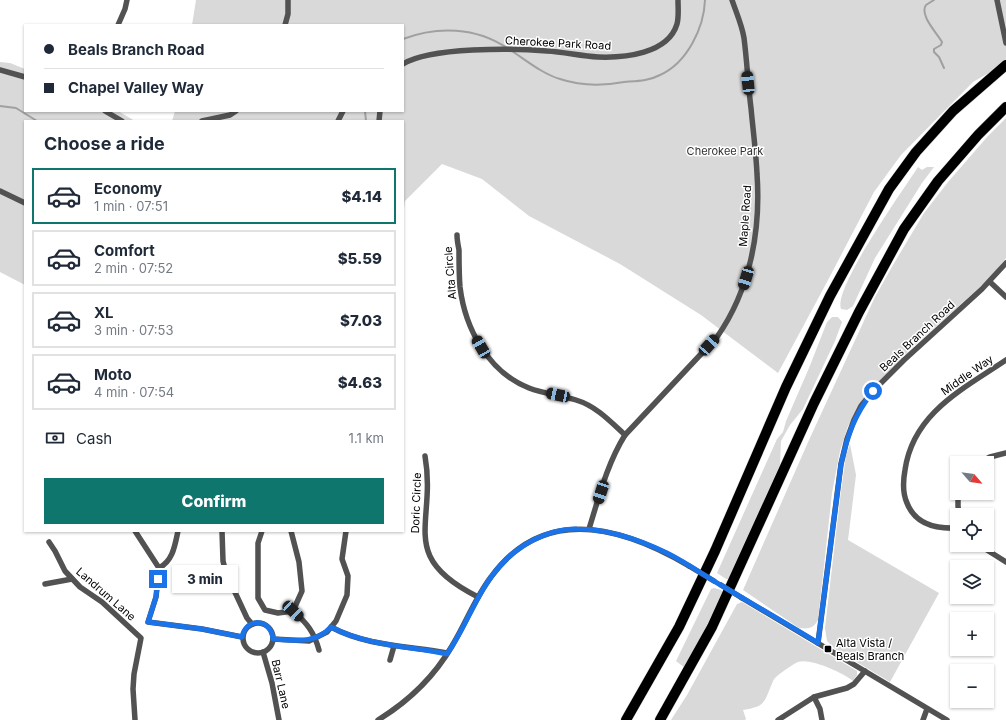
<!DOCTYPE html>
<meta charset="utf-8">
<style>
:root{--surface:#fff;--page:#f6f6f7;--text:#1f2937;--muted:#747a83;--line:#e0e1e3;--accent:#0f766e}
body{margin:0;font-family:Inter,sans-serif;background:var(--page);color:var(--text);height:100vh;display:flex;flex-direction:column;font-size:15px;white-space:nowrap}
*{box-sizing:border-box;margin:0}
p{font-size:13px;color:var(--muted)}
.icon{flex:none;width:22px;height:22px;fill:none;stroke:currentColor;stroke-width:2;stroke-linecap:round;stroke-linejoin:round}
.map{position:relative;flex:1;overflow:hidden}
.sheet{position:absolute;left:24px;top:120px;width:380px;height:412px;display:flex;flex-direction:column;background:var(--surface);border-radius:0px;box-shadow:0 1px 3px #0004}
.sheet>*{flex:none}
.banner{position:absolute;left:24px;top:24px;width:380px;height:88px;border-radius:0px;box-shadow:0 1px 3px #0004;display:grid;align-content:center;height:88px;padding:0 20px;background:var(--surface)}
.needle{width:26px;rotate:118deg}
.buttons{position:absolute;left:950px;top:456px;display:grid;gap:8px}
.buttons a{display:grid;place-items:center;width:44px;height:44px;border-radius:0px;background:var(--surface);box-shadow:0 1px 3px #0004;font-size:20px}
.end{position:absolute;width:18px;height:18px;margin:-9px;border:5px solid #1a73e8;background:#fff;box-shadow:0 0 0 2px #fff}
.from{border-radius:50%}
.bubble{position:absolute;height:28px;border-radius:0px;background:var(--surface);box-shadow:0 1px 3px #0004;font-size:13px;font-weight:800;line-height:28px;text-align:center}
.car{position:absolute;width:12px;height:24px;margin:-12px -6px;border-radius:5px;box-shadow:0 0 3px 1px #0007;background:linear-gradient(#222 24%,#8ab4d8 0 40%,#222 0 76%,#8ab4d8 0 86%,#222 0)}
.banner b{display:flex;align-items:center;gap:14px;height:38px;font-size:15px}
.banner b+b{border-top:1px solid var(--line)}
.banner i{width:10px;height:10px;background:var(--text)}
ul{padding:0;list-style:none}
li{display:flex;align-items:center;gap:12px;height:56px;margin:0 8px 6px;padding:0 12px;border:2px solid var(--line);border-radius:0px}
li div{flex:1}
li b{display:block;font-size:15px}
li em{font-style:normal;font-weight:800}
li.active{border-color:var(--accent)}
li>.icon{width:36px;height:36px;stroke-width:1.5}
h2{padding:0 20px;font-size:18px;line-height:48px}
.pay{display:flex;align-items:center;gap:10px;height:44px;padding:0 20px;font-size:15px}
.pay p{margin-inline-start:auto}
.button{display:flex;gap:8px;margin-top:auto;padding:8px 20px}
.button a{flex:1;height:46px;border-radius:0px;background:var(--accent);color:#fff;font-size:16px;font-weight:800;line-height:46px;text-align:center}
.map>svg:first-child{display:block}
.green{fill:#d9d9d9}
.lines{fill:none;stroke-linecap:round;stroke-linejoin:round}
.stream{stroke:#a0a0a0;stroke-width:2}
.motorway-casing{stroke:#dbdbdb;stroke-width:11}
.minor{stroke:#525252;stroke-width:5.5}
.motorway{stroke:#000;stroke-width:10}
.minor-bridge{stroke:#525252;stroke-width:5.5}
.route{stroke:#1a73e8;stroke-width:5}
.poi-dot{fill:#000;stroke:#fff;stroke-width:1.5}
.labels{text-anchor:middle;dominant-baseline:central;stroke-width:3;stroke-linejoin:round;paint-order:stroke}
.street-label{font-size:11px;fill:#000;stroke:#fff}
.park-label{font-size:11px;fill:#303030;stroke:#fff}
.poi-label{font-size:11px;fill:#000;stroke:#fff;text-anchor:start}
</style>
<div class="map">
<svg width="1006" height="720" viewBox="0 0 1006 720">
<rect width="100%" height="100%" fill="#fff"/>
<g class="green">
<path d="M196 0H1006V63L973 82 901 155 874 192 827 282 778 373 701 315 620 264 529 216 482 179 442 164 405 201 403 216V121H172L175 111H403V25H192Z"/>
<path d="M0 62 10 63 25 69V111H118L135 121H25V285L0 272Z"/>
<path d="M1006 118V258L991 277 913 347 871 389 848 426 840 451 832 493 818 620C813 629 808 629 799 628L743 590 809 440 875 297 893 265 924 213 948 182 988 136Z"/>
<path d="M918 167 922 170 927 167H934L922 183 875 258 853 306 847 310 841 309C833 288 904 189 918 167Z"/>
<path d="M832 317H838L842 322 835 341 803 409 790 425 781 441 780 465 730 579H726L717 573 777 439 783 432 786 421 809 368 827 322Z"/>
<path d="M850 444 856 475 848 540 939 593 890 682 835 649 827 641 825 628 840 499 846 455Z"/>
<path d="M714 588 721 590 723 593 685 668 676 661 711 589Z"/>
<path d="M742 602 857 671V675L853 681C843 673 811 658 798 662 793 664 779 674 775 678 773 680 772 684 771 686 763 706 763 706 743 710L746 719 745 720H671L687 695 737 604Z"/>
</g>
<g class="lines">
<g class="stream">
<path d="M934 0 926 5C919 15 937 33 942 42L941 45 934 49V52L939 57 944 68"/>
<path d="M403 39C437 26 476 27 507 48"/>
<path d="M512 51C527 61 543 74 560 79 581 86 602 86 624 82 636 81 649 81 660 75 687 63 704 28 705 0"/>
<path d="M0 106 16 108 37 121"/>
<path d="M365 111 366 121"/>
</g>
<defs>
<g id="motorway">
<path d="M626 720 679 627 715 551 786 387 830 296 889 189 916 152 953 111 1006 65"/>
<path d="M660 720 712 627 814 403 859 312 904 229 938 181 978 135 1006 107"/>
</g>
</defs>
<use href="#motorway" class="motorway-casing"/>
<g class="minor">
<path d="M997 0 1006 43"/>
<path d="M118 25 125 9 127 0"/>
<path d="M285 25 288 14V0"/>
<path d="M403 64C430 47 514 48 547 51 564 52 581 56 598 57 624 58 668 54 677 24 679 17 678 8 678 0"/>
<path d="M0 70 25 77"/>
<path d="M105 111 122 121"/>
<path d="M202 121 230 115 236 111"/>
<path d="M338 121 343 111"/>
<path d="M379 121 380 111"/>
<path d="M0 191 25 203"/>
<path d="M457 235C457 240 458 245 459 250 459 262 459 275 460 287 465 328 488 372 529 388 544 394 560 395 576 400 596 406 610 421 625 435"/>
<path d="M990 282 1006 297"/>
<path d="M425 456C437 524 396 556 478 597"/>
<path d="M979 463 990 457 1006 453"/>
<path d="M958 493V506L959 515"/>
<path d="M957 528C936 529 915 524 907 503 902 492 903 481 905 470 913 413 963 389 1006 360"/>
<path d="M589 529C599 497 607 464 625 435L717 337C750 290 761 231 757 174 756 152 753 130 751 108 748 85 747 61 744 38 742 25 736 12 732 0"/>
<path d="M135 531 159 568 156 597 148 622 202 629 242 637"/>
<path d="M222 531 223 561 226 573 247 618 252 624"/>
<path d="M262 531 258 543V598L265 610 278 613 293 611"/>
<path d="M291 531 299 562 302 591 293 611"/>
<path d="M49 542 55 551 65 571 80 587 102 602 141 638 134 674 133 689 135 720"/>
<path d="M979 545 1006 562"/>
<path d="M159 568C173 561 175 545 178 531"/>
<path d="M45 584 72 579"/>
<path d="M742 598 947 720"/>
<path d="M293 611C307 623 314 632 319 650"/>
<circle cx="258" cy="638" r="15"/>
<path d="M331 627C366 646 408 646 447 653"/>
<path d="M273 639 309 641 327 632 336 621 347 595 348 576 342 559 346 531"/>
<path d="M818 643 841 464 847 439 854 420 861 406 873 391 904 360 982 289 1006 263"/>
<path d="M263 652 272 683 279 720"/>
<path d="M390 660 394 646"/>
<path d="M814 697 820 709 822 720"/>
<path d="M378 720C409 701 434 677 452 646 466 623 475 598 491 577 544 504 623 527 689 566"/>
<path d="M778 720 814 697 847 688 854 684 865 671"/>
<path d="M923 720 927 709"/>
</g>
<use href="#motorway" class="motorway"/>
<g class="minor-bridge">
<path d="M689 566 714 581"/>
<path d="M721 585 742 598"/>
</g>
</g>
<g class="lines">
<path class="route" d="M158 579 156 597 148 622 202 629 242 637C246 617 271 618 273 639 295 640 314 645 331 627 367 646 408 646 447 654 467 626 477 591 500 566 518 545 549 528 577 529 608 529 640 540 667 553 687 563 705 576 724 587 756 606 787 624 818 643L841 464C848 434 854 416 873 391"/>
</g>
<rect class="poi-dot" x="824" y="645" width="8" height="8" rx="2"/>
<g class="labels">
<g class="street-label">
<text transform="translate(558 43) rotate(3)">Cherokee Park Road</text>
<text transform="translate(745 216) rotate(-86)">Maple Road</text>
<text transform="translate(450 273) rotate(-95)">Alta Circle</text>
<text transform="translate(917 336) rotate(-43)">Beals Branch Road</text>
<text transform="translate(967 375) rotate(-35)">Middle Way</text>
<text transform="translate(416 503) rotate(-88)">Doric Circle</text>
<text transform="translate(106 594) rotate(41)">Landrum Lane</text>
<text transform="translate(281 684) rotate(77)">Barr Lane</text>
</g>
<g class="park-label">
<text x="725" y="151">Cherokee Park</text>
</g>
<g class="poi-label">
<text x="836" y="643">Alta Vista /<tspan x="836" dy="13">Beals Branch</tspan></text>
</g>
</g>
</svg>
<div class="buttons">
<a><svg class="needle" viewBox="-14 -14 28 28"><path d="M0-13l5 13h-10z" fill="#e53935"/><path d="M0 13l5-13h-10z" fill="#747a83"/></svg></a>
<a><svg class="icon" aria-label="locate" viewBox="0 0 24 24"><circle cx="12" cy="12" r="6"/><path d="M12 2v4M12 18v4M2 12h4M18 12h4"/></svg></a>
<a><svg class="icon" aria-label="layers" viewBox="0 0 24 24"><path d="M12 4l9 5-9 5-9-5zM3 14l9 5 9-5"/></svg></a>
<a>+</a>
<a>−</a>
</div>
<i class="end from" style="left:873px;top:391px"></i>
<i class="end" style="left:158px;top:579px"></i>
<div class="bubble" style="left:172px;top:565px;width:66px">3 min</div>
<i class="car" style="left:748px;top:83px;rotate:354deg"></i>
<i class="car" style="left:746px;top:278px;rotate:197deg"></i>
<i class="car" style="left:709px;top:345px;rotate:42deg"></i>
<i class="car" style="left:481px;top:347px;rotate:330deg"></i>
<i class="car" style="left:558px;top:395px;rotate:282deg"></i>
<i class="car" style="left:601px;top:492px;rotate:198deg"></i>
<i class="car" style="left:293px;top:611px;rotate:133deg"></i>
<div class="banner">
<b><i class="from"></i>Beals Branch Road</b>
<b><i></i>Chapel Valley Way</b>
</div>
<section class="sheet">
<h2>Choose a ride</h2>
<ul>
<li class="active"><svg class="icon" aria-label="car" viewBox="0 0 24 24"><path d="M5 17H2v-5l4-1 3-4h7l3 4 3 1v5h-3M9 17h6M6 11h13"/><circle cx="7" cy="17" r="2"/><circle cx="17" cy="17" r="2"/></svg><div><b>Economy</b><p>1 min · 07:51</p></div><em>$4.14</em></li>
<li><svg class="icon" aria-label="car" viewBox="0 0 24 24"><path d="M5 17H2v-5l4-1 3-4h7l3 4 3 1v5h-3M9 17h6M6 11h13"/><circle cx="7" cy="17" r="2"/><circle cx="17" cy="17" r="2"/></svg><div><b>Comfort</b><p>2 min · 07:52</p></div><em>$5.59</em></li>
<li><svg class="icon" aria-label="car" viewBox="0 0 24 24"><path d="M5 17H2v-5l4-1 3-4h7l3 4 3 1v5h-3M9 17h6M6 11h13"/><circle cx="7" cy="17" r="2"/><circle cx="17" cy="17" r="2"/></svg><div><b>XL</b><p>3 min · 07:53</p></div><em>$7.03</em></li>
<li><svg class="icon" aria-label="car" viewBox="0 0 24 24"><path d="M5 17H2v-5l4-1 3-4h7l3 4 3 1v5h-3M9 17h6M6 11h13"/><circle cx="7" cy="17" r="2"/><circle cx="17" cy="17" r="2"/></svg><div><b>Moto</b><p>4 min · 07:54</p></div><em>$4.63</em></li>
</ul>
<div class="pay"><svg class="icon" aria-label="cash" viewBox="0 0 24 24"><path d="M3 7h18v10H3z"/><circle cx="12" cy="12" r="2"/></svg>Cash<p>1.1 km</p></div>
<div class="button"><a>Confirm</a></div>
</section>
</div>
